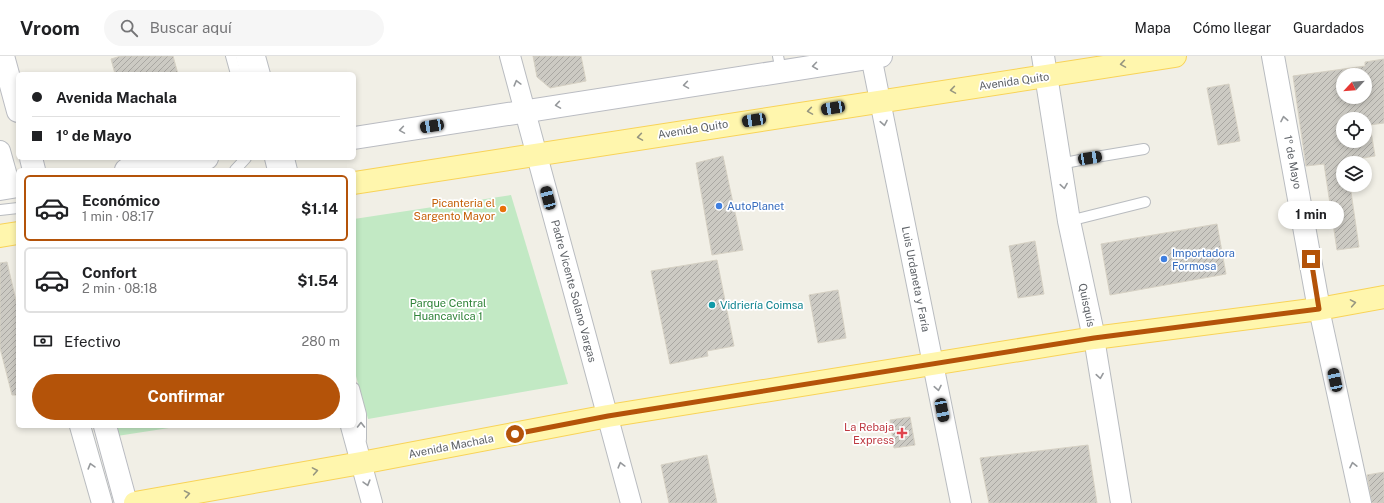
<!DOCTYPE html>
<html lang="es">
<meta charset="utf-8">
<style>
:root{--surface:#fff;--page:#f6f6f6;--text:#202124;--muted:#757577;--line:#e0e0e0;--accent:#b45309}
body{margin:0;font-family:"Public Sans",sans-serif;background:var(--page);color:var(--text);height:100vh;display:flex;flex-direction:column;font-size:15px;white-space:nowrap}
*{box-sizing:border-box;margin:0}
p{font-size:13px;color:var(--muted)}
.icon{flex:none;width:22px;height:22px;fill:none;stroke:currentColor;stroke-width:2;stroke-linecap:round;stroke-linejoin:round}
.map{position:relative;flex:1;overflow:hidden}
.side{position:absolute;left:16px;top:112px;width:340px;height:260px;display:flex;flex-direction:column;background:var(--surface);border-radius:6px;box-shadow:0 2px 6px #0003}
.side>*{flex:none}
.hud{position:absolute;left:16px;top:16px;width:340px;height:88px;border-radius:6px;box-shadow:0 2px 6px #0003;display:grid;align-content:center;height:88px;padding:0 16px;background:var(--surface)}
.needle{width:26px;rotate:244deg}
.buttons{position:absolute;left:1336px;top:12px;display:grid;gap:8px}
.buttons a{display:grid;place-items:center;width:36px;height:36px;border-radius:50%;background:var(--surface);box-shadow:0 2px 6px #0003;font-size:20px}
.end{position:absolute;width:18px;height:18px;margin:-9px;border:5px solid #b45309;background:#fff;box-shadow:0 0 0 2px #fff}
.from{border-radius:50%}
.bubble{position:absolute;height:28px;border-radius:14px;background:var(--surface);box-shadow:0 2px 6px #0003;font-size:13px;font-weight:700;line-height:28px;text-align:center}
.car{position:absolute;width:12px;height:24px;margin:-12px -6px;border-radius:5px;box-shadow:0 0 3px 1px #0007;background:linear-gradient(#222 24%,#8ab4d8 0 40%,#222 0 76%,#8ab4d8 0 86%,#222 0)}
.hud b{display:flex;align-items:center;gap:14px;height:38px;font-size:15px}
.hud b+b{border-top:1px solid var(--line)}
.hud i{width:10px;height:10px;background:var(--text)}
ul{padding:7px 0 0;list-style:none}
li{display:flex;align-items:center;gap:12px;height:66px;margin:0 8px 6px;padding:0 8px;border:2px solid var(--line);border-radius:6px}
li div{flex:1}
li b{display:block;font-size:15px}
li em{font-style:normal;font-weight:700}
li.on{border-color:var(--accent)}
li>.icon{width:36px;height:36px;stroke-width:1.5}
.pay{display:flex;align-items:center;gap:10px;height:44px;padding:0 16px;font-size:15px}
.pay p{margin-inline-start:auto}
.action{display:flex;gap:8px;margin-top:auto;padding:8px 16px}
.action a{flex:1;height:46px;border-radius:24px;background:var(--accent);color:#fff;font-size:16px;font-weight:700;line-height:46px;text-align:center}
header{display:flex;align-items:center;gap:24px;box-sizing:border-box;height:56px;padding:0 20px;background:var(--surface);border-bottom:1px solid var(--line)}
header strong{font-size:19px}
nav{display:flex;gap:22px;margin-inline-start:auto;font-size:14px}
.search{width:280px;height:36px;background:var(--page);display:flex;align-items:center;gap:10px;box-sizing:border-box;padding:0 14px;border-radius:22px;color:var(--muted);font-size:15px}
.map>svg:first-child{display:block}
.park{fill:#c2e9c4}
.building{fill:url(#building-hatch);stroke:#d6d1c4;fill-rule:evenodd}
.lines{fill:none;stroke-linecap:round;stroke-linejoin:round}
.service-casing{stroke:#b9bcc0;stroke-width:12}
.minor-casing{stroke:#b9bcc0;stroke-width:22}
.tertiary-casing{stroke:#b9bcc0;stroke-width:24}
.secondary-casing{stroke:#babcc2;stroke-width:24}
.primary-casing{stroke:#f8d358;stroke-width:24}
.service{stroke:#fff;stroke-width:10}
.minor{stroke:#fff;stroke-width:20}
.tertiary{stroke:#fff;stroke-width:22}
.secondary{stroke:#fff;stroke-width:22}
.primary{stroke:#fff6ad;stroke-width:22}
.oneway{stroke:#969680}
.oneway2{stroke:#96999c}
.route{stroke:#b45309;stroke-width:5}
.shop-dot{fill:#3f7fe0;stroke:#fff;stroke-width:1.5}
.food-dot{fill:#e8710a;stroke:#fff;stroke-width:1.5}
.culture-dot{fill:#0f9aa8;stroke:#fff;stroke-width:1.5}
.health-dot{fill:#e0444e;stroke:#fff;stroke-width:1.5}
.labels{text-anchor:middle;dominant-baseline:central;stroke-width:3.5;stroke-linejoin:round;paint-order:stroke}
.street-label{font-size:11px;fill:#5e6267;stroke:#fff}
.food-label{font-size:11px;fill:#c56008;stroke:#fff;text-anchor:end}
.shop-label{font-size:11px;fill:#366cbe;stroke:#fff;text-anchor:start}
.park-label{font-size:11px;fill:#308339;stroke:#fff}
.culture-label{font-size:11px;fill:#0d838f;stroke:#fff;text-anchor:start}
.health-label{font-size:11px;fill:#be3a42;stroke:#fff;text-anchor:end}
</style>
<header>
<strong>Vroom</strong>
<div class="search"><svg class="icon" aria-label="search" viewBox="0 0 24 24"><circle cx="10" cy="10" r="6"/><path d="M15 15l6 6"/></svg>Buscar aquí</div>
<nav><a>Mapa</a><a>Cómo llegar</a><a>Guardados</a></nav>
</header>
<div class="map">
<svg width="1384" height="447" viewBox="0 0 1384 447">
<defs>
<pattern id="building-hatch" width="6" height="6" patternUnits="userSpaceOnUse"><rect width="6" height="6" fill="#cccac3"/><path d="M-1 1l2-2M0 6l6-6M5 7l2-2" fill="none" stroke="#a9a7a2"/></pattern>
</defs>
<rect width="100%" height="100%" fill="#f1efe6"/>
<g class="park">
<path d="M511 139 568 328 368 363 354 313V163Z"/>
<path d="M115 370H182L117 380Z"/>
</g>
<g class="building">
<path d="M121 0H173L178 18H115L111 3Z"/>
<path d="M533 0H581L586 25 550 32 537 21Z"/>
<path d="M1384 3V67L1370 69 1375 100 1346 105 1347 107H1343V129H1350L1359 191 1337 194 1324 108 1306 110 1293 20 1365 10V6ZM1343 19H1365V41H1343ZM1343 63H1365V85H1343Z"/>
<path d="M1229 28 1240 85 1218 89 1207 32Z"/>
<path d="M723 100 743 194 712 199 696 107Z"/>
<path d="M1217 168 1226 218 1110 239 1101 188Z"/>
<path d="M1035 185 1044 238 1018 242 1009 190Z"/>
<path d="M717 204 734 290 707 295 708 300 670 308 651 215Z"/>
<path d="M7 206 18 253V339H12L0 292V207Z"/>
<path d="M838 234 846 282 818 287 809 239Z"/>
<path d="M910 361 915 389 894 392 890 364Z"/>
<path d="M1088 389 1097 447H989L980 402Z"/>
<path d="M707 399 717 447H669L661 409Z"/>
<path d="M1384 416V447H1372L1367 419Z"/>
</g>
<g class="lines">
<defs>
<g id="service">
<path d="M231 0 236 18"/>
<path d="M260 0 265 18"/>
<path d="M778 0 781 15"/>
<path d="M289 102 292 114"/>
<path d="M1060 108 1090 102 1144 93"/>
<path d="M235 114 246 102"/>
<path d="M0 154 18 152"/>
<path d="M1069 165 1145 146"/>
<path d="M354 332 361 358V383"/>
</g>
<g id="minor">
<path d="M246 0 251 18"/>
<path d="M510 0 631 447"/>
<path d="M871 0 961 447"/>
<path d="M0 95 10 131"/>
<path d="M275 102 278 114"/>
<path d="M1319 253 1361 447"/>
<path d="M1094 282 1121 447"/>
<path d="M80 370 102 447"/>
<path d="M351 370 372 447"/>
</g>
<g id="tertiary">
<path d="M1043 0 1069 165 1094 282"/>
<path d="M1273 0 1319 253"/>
</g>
<g id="secondary">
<path d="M3 0 18 55"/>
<path d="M354 82 881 0"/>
<path d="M31 102 34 114"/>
<path d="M126 114 207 102"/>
<path d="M0 133 18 130"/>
<path d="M105 370 126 447"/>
</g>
<g id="primary">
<path d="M354 127 1175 0"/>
<path d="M0 180 18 177"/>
<path d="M135 447 361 407 608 360 1094 282 1319 253 1384 241"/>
</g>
</defs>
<use href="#service" class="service-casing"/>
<use href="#minor" class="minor-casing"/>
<use href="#tertiary" class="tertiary-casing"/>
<use href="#secondary" class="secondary-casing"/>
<use href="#primary" class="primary-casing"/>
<use href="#service" class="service"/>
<use href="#minor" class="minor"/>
<use href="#tertiary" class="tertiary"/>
<use href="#secondary" class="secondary"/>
<use href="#primary" class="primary"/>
</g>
<defs><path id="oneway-chevron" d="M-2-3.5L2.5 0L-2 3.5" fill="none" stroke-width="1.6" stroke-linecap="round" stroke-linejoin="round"/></defs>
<g class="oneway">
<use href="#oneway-chevron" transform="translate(1123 8) rotate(171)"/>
<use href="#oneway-chevron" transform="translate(953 34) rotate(171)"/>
<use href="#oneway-chevron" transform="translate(810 55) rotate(171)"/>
<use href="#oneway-chevron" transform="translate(640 81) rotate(171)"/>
<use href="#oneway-chevron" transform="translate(1353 247) rotate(-10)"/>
<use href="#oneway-chevron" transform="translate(315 415) rotate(-10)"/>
<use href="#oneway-chevron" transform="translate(187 438) rotate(-10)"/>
</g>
<g class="oneway2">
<use href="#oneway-chevron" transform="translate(815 10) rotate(172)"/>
<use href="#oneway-chevron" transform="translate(517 27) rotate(-105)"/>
<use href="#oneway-chevron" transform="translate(686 29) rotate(171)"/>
<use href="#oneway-chevron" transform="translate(558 49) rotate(171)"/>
<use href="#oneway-chevron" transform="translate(1284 63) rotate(-101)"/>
<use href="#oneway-chevron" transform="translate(884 67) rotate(79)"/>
<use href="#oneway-chevron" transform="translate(402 74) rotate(171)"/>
<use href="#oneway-chevron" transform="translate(1064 130) rotate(81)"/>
<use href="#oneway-chevron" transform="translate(1100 320) rotate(81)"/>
<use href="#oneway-chevron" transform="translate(938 332) rotate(79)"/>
<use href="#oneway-chevron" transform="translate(361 369) rotate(-90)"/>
<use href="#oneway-chevron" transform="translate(621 409) rotate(-105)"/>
<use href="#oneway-chevron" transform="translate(1353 409) rotate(-102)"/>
<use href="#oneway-chevron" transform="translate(91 410) rotate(-106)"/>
<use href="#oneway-chevron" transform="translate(367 427) rotate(74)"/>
</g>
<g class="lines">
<path class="route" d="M515 378 608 360 1094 282 1319 253 1311 203"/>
</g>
<g class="shop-dot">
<circle cx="719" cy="150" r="4"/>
<circle cx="1164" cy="203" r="4"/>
</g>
<circle class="food-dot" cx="503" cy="153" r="4"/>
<circle class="culture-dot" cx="712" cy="249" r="4"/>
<path class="health-dot" d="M900 371h4v4h4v4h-4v4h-4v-4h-4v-4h4z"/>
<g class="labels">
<g class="street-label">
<text transform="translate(1014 25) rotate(-8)">Avenida Quito</text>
<text transform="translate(693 73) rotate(-9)">Avenida Quito</text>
<text transform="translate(1293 106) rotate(79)">1º de Mayo</text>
<text transform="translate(916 223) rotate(79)">Luis Urdaneta y Faría</text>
<text transform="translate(574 235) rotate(75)">Padre Vicente Solano Vargas</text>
<text transform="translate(1087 249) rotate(78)">Quisquís</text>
<text transform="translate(451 390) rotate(-11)">Avenida Machala</text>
</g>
<g class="food-label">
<text x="495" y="147">Picanteria el<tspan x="495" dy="13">Sargento Mayor</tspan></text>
</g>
<g class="shop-label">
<text x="727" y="150">AutoPlanet</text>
<text x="1172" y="197">Importadora<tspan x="1172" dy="13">Formosa</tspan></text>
</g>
<g class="park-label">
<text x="448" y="247">Parque Central<tspan x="448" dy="13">Huancavilca 1</tspan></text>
</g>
<g class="culture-label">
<text x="720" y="249">Vidriería Coimsa</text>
</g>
<g class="health-label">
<text x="894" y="371">La Rebaja<tspan x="894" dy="13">Express</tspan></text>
</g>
</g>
</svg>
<div class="buttons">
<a><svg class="needle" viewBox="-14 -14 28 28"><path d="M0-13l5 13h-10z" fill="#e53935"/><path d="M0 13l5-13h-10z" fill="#757577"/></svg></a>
<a><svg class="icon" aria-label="locate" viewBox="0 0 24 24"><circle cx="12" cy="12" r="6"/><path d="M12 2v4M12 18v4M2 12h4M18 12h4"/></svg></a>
<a><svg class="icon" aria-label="layers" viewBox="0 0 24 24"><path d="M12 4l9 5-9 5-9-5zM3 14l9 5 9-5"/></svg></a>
</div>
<i class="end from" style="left:515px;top:378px"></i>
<i class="end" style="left:1311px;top:203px"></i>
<div class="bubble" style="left:1278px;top:145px;width:66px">1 min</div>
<i class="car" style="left:833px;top:52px;rotate:261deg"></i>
<i class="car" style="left:754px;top:64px;rotate:261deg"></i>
<i class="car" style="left:432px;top:70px;rotate:261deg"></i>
<i class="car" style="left:1090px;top:102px;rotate:81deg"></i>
<i class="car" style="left:548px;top:142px;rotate:345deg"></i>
<i class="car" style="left:1335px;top:324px;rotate:348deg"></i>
<i class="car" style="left:942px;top:354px;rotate:169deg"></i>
<div class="hud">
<b><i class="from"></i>Avenida Machala</b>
<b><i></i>1º de Mayo</b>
</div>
<section class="side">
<ul>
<li class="on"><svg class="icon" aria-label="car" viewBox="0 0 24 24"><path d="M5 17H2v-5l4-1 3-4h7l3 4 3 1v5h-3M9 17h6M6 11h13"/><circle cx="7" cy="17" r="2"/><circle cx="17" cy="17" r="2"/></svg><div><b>Económico</b><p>1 min · 08:17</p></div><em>$1.14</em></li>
<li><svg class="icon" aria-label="car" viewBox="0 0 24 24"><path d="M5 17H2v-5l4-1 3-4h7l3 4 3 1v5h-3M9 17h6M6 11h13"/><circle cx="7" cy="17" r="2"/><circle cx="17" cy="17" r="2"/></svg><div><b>Confort</b><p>2 min · 08:18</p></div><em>$1.54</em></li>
</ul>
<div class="pay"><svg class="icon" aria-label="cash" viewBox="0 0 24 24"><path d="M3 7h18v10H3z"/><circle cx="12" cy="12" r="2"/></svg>Efectivo<p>280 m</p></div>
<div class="action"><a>Confirmar</a></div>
</section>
</div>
